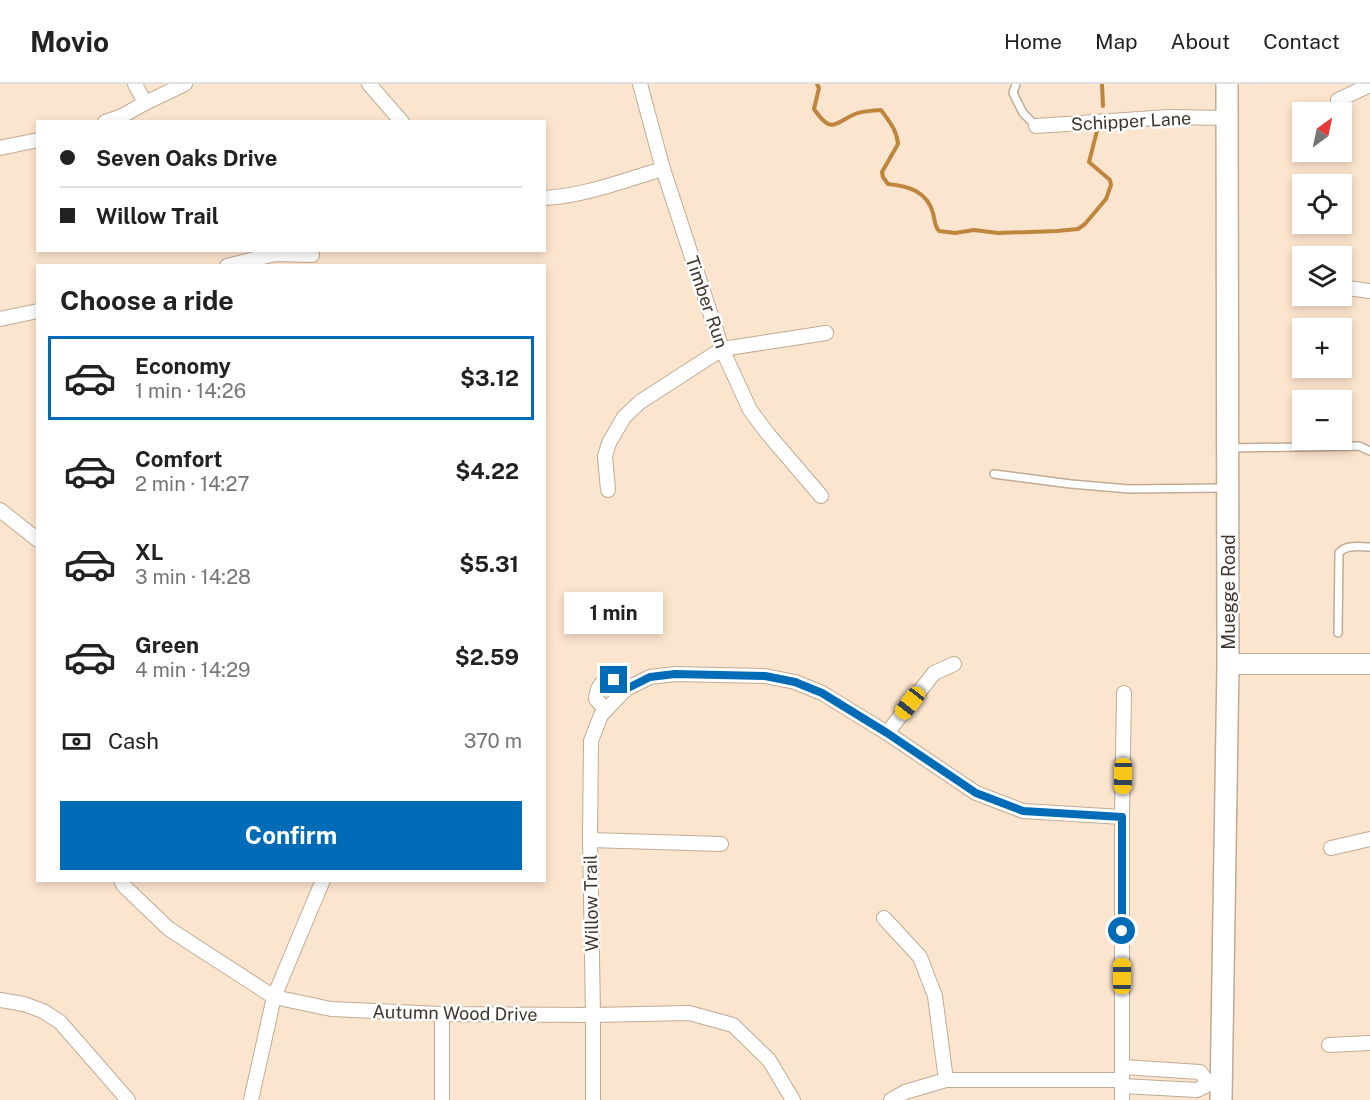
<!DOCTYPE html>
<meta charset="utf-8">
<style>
:root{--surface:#fff;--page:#f6f6f6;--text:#222;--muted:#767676;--line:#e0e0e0;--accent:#006bb6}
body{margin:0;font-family:"Public Sans",sans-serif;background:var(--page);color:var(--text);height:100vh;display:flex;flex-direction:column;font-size:22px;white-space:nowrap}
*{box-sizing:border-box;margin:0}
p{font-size:20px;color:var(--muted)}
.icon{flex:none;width:33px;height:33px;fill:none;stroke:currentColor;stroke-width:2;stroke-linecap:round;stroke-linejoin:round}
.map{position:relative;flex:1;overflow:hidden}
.panel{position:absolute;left:36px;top:180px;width:510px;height:618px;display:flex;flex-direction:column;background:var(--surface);border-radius:0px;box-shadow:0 3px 9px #0003}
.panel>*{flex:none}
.banner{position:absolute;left:36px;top:36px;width:510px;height:132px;border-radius:0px;box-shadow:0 3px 9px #0003;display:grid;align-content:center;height:132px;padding:0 24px;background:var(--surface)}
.needle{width:39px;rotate:33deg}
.buttons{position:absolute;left:1292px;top:18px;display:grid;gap:12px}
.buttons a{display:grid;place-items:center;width:60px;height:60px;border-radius:0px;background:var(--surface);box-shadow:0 3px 9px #0003;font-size:30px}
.end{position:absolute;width:27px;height:27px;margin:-14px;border:8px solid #006bb6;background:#fff;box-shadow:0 0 0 3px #fff}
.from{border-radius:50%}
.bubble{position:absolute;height:42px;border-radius:0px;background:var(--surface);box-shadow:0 3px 9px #0003;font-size:20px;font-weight:700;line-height:42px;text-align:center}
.car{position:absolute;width:18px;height:36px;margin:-18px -9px;border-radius:8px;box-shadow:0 0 4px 2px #0007;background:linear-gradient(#f5c518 24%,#345 0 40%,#f5c518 0 76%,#345 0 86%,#f5c518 0)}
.banner b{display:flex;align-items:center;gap:21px;height:57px;font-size:22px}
.banner b+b{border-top:2px solid var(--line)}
.banner i{width:15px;height:15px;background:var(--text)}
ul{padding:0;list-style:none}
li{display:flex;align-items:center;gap:18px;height:84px;margin:0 12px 9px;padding:0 12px;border:3px solid transparent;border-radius:0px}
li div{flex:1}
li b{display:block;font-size:22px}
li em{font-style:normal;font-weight:700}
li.on{border-color:var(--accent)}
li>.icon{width:54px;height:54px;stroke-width:1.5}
h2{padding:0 24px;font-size:27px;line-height:72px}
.pay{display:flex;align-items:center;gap:15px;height:66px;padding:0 24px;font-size:22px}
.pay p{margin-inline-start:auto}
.cta{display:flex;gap:12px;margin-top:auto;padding:12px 24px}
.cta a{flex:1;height:69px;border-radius:0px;background:var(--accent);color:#fff;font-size:24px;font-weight:700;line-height:69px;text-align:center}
header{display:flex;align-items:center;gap:36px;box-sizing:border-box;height:84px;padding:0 30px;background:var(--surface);border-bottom:2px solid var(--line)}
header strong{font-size:28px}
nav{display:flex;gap:33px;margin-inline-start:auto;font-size:21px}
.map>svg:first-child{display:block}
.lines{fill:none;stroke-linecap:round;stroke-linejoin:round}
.stream{stroke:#bf853d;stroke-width:4}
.lane-casing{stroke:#c0ab94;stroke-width:10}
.street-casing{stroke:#c0ab94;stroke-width:16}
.secondary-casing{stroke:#c0ab94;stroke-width:22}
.primary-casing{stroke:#c0ab94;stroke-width:24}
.lane{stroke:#fff;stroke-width:7}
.street{stroke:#fff;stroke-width:14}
.secondary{stroke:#fff;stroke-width:20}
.primary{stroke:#fff;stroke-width:21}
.route{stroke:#006bb6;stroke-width:8}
.labels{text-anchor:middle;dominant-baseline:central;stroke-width:5;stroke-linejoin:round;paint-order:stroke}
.street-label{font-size:18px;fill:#3e362c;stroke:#fff}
</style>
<header>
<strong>Movio</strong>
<nav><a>Home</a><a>Map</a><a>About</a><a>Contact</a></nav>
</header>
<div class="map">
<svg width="1370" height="1016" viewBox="0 0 1370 1016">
<rect width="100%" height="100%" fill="#fce5ce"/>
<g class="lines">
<g class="stream">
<path d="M817 0 819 4 814 25C832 51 834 39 855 30 863 27 872 27 881 26 889 37 897 46 898 60L882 88 883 93 888 100C908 102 927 107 933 129 935 136 934 141 939 147L955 149 974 146 998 149 1057 147 1078 145 1085 140 1106 115 1111 101 1110 96 1089 78 1097 47"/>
<path d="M1102 0 1103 22"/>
</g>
<defs>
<g id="lane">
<path d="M1016 0 1013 9 1023 29 1036 42"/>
<path d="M1230 364 1359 362 1370 367"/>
<path d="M994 390 1071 400 1129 405 1224 404"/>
<path d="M1338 549 1339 469C1346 460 1360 463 1370 463"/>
</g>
<g id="street">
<path d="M135 0 145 19"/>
<path d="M369 0 402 38"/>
<path d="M640 0 663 85 722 265 750 326 768 350 821 412"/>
<path d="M1338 16 1370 1"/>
<path d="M105 38 122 32 145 19 185 0"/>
<path d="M1036 42 1169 33 1226 34"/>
<path d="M0 64 38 56"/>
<path d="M544 114C585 112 624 96 663 85"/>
<path d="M227 182 275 170 312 171"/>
<path d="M1341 203 1370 207"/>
<path d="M0 235 38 227"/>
<path d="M608 406 605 372 609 359 624 333 640 318 722 265 826 249"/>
<path d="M0 426 38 456"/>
<path d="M606 626 596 615C597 606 599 600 607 595L614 596 624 606"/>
<path d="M887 649 934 589 954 580"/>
<path d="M590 756 721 760"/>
<path d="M1331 764 1370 755"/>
<path d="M121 796 124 802 169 845 274 913 331 925 442 930 593 931 689 929 733 941 769 976 793 1016"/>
<path d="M884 834 920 873 935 912 946 996"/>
<path d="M0 916 24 920 43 927 60 938 128 1016"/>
<path d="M1329 961 1370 959"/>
<path d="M1123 983 1200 988 1209 1000"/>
<path d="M1122 1002 1197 1006 1209 1000H1221"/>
<path d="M251 1016 274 913 323 796"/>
<path d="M442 1016V930"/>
<path d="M593 1016V931L590 756 591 657 601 631 626 605 650 593 675 590 765 592 795 598 822 609 887 649 976 709 1023 727 1122 733"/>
<path d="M891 1016 905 1008 946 996H1122"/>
<path d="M1122 1016V733L1124 609"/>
</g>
<path id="secondary" d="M1228 580H1370"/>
<path id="primary" d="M1221 1016 1228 580 1227 0"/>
</defs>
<use href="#lane" class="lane-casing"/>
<use href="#street" class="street-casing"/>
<use href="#secondary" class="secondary-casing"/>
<use href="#primary" class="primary-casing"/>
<use href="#lane" class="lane"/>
<use href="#street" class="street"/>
<use href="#secondary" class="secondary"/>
<use href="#primary" class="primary"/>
</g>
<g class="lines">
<path class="route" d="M614 596 624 606 650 593 675 590 765 592 795 598 822 609 887 649 976 709 1023 727 1122 733V847"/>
</g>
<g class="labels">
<g class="street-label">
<text transform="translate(1131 37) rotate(-3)">Schipper Lane</text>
<text transform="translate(707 218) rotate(71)">Timber Run</text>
<text transform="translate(1228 508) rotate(-90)">Muegge Road</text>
<text transform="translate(591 819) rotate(-91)">Willow Trail</text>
<text transform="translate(455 929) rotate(1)">Autumn Wood Drive</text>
</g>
</g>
</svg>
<div class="buttons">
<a><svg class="needle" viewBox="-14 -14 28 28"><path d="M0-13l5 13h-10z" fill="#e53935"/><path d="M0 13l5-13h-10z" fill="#767676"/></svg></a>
<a><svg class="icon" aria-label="locate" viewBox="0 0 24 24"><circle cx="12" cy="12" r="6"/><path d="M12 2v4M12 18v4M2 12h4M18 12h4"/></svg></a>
<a><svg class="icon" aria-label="layers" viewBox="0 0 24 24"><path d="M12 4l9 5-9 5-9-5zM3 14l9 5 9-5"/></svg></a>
<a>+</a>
<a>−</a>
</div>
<i class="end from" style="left:1122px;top:847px"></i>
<i class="end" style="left:614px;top:596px"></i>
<div class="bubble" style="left:564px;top:508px;width:99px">1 min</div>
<i class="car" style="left:910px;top:619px;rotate:218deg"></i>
<i class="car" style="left:1123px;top:692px;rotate:181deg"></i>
<i class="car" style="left:1122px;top:892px;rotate:0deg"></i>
<div class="banner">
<b><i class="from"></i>Seven Oaks Drive</b>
<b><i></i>Willow Trail</b>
</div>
<section class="panel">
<h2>Choose a ride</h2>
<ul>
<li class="on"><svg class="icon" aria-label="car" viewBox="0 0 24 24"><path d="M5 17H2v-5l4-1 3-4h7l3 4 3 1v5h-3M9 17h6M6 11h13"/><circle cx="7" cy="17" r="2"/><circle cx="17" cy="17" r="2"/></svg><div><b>Economy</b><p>1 min · 14:26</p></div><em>$3.12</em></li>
<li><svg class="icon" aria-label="car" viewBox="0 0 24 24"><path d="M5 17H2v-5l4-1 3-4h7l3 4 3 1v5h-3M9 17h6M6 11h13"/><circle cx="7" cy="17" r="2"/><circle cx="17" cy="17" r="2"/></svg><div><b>Comfort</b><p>2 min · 14:27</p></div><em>$4.22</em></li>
<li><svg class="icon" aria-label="car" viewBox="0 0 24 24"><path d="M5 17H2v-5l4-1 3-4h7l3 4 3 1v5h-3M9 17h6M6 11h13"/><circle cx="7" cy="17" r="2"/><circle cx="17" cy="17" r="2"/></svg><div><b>XL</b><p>3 min · 14:28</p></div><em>$5.31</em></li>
<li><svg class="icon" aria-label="car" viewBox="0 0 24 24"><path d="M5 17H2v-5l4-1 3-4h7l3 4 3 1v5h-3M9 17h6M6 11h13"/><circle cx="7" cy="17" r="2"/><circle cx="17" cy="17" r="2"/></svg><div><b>Green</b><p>4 min · 14:29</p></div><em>$2.59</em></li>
</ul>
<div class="pay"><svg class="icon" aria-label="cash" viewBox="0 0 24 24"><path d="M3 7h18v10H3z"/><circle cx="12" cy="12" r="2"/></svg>Cash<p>370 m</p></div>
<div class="cta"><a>Confirm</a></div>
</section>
</div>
